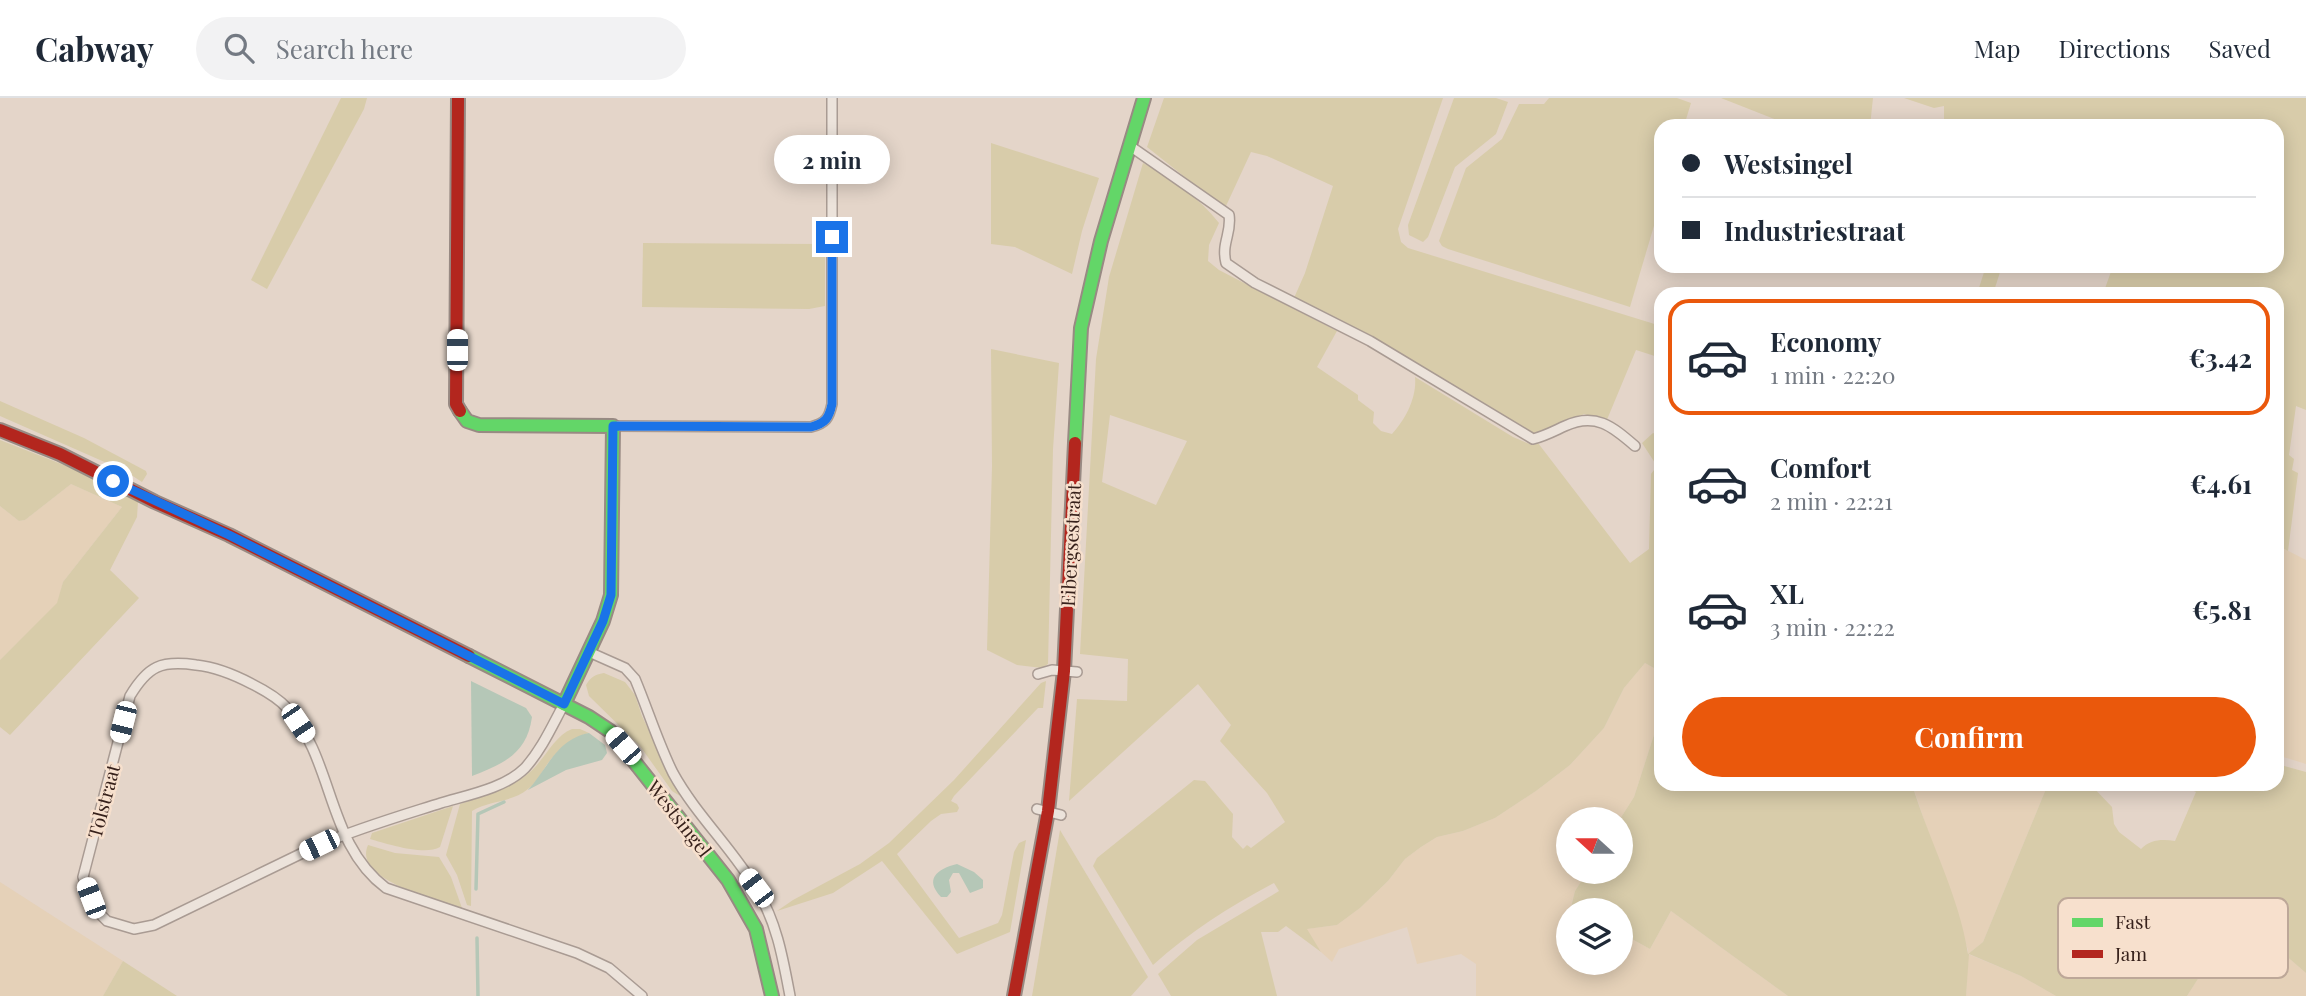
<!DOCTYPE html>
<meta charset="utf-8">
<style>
:root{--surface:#fff;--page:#f2f2f3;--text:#1f2937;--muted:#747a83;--line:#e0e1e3;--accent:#ea580c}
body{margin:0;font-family:"Playfair Display",serif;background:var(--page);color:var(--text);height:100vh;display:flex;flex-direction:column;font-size:26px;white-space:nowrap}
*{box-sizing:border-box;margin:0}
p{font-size:23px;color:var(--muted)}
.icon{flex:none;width:38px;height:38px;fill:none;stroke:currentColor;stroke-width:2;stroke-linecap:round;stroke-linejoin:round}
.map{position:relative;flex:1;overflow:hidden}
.panel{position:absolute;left:1654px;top:189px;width:630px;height:504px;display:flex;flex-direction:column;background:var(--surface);border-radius:21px;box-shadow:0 4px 18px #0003}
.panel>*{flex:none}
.hud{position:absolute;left:1654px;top:21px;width:630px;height:154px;border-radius:21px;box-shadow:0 4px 18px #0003;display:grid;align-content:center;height:154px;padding:0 28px;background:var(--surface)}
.needle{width:46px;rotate:291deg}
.fabs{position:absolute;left:1556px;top:709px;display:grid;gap:14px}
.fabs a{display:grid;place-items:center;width:77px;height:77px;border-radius:50%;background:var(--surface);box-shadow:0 4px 18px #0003;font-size:35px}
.end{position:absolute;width:32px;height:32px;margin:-16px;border:9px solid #1a73e8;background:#fff;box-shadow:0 0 0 4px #fff}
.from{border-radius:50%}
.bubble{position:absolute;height:49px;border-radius:24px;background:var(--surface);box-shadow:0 4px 18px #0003;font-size:23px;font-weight:700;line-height:49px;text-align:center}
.car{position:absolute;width:21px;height:42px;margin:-21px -10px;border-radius:9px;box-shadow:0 0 5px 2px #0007;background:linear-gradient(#fff 24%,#345 0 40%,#fff 0 76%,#345 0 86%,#fff 0)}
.hud b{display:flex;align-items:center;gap:24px;height:66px;font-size:26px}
.hud b+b{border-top:2px solid var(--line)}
.hud i{width:18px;height:18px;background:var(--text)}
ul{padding:12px 0 0;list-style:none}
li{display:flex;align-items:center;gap:21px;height:116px;margin:0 14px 10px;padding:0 14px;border:4px solid transparent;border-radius:21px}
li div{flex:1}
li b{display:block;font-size:26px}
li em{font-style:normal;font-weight:700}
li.active{border-color:var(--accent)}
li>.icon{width:63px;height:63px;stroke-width:1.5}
.primary-button{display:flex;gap:14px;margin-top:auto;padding:14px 28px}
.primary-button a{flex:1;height:80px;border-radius:42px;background:var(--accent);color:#fff;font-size:28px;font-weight:700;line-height:80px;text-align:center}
header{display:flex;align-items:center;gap:42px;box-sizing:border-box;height:98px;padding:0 35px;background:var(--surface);border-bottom:2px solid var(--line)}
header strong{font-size:33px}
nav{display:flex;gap:38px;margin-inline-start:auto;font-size:24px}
.search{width:490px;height:63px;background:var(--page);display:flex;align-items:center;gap:18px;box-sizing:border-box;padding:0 24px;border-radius:38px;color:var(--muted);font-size:26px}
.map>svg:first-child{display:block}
.farmland{fill:#e5d1b8}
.green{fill:#d8ccaa;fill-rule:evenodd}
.water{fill:#b5c7b7}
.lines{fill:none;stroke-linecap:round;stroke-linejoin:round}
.stream{stroke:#b5c7b7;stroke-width:3.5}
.street-casing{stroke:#a99b93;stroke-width:12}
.fast-casing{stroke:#988a83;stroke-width:16}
.jam-casing{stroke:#988a83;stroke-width:16}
.street{stroke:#ece3db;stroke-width:9}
.fast{stroke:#63d668;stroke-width:12}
.jam{stroke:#b3261e;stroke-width:12}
.route{stroke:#1a73e8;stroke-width:9}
.labels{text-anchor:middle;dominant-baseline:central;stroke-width:5;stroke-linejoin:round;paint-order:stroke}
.street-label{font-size:19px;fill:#37211b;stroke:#f7e0cd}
.key{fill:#f7e0cd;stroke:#bda798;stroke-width:2}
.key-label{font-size:19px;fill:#37211b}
</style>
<header>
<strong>Cabway</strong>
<div class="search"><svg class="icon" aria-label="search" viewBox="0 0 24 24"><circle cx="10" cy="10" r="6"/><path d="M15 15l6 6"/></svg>Search here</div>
<nav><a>Map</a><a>Directions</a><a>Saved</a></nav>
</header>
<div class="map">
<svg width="2306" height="898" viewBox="0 0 2306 898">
<rect width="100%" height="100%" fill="#e4d5c9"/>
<g class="farmland">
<path d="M71 386 122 409 63 484 58 505 0 562V408L19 423 25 422Z"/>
<path d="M2279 448 2306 462V666L2277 657V452Z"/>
<path d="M1645 565 1661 574V615L1634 699 1620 721H1568V774H1587L1575 793 1571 808 1578 812H1568V864H1620L1621 835 1650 851 1671 813 1788 898H1476V866L1461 856 1417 866 1407 829 1339 851 1332 864 1321 854 1306 831 1337 827 1360 810 1388 783 1405 761 1421 749 1437 739 1463 733 1495 720 1536 693 1570 667 1604 630 1624 590Z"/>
<path d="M1912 686H2048L1983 844 1968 856 2021 878 2056 898H1966L1968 852Z"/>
<path d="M0 784 123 863 103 898H0Z"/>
<path d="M2239 817 2306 875V898H2187Z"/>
</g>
<g class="green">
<path d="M341 0H367L364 11 267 191 251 182Z"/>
<path d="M1164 0H1443L1398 131 1401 144 1408 150 1661 228V260L1636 252 1606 324 1584 316C1568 325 1545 337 1527 335L1370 239 1294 200 1305 175 1333 88 1267 58 1251 54 1226 108 1210 99 1147 49Z"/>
<path d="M1454 0H1496L1508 4 1496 36 1455 69 1428 139 1423 144 1409 137 1408 127Z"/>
<path d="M1549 0H1677L1691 5 1684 28H1661V104L1630 209 1448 151 1442 148 1439 143 1466 70 1502 41 1519 6H1544Z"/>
<path d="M1721 0H1873L1870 28H1792Z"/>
<path d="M1904 0H2306V312L2296 308 2289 357 2294 361 2292 372 2298 375 2288 453 2279 448 2277 452V196H2103L2113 168H2277V28H1944V8L1934 10Z"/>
<path d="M991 45 1099 80 1082 133 1072 176 1015 149 991 146Z"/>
<path d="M1143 65C1171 79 1199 100 1219 125L1209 147 1208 163 1219 172 1337 233 1317 269 1358 297V302L1374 314 1373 325 1381 333 1392 336C1406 321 1417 299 1415 279L1513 339 1532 347 1538 345 1630 465 1649 451 1651 376 1657 368 1642 345 1653 335 1661 338V574L1645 565 1624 590 1604 630 1570 667 1536 693 1495 720 1463 733 1437 739 1421 749 1405 761 1388 783 1360 810 1337 827 1307 831 1321 854 1286 828 1278 834H1261L1277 898H1171L1158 876 1197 842 1279 793 1274 785C1230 808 1190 834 1153 867L1093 768 1097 760 1194 682 1205 683 1233 716 1232 739 1243 751 1247 747 1251 750 1285 724 1267 695 1220 643 1231 627 1198 586 1069 703 1077 601 1127 603 1128 561 1080 556 1096 261 1109 179ZM1110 317 1187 343 1156 407 1102 384Z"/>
<path d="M643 145 825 146V208L809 211 642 209Z"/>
<path d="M1986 168H2002L1993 196H1977Z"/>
<path d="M991 251 1059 265 1053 351 1048 566 1042 570 1017 567 987 552 992 368Z"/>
<path d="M0 303 84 340 146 373 147 376 142 384 125 373 0 318Z"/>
<path d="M0 342 69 369 138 404 137 419 110 472 139 500 10 637 0 629V562L57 505 63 484 122 409 71 386 25 422 19 423 0 408Z"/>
<path d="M604 575 625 584 635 597 642 618 680 698 672 693 640 648 589 598 586 587C591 579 594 577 604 575Z"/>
<path d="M1046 583 1043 610H1038L954 698 951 703 957 706 959 710 957 714 941 716 931 723 897 756 959 840 998 825 1002 817 1014 754 1019 745 1026 742 1010 834 957 856 882 763 833 795 777 813 793 802 860 766 889 745 954 682 1041 585Z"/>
<path d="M1661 615V686H1912C1929 743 1959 797 1968 856L1983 844 2048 686H2090L2112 709 2114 726 2119 734 2141 751C2150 741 2163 741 2175 743L2196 694 2180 686H2277V666L2306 674V875L2239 817 2187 898H2056L2021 878 1969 856 1966 898H1788L1671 813 1650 851 1621 835 1620 812H1578L1571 809 1575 793 1587 774H1620V721L1634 699Z"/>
<path d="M572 631H580L589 635C576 638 560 650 552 660 543 670 539 683 528 691 511 705 490 702 472 713L471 808 467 807 457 777 446 757 460 706C485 698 510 691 530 674 545 661 554 638 572 631Z"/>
<path d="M453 708 440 749C425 758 387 746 370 741L372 735Z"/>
<path d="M1060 732 1148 879 1131 898H1032Z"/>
<path d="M368 747 395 755 439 759 451 779 462 810C439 802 352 782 368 747Z"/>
<path d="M123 863 177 898H103Z"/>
</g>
<g class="water">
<path d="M471 583 526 610 532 619C527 656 503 666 472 678Z"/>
<path d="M589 635 605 647 607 655 602 662 566 672 528 692C548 670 557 641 589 635Z"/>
<path d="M957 766 974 774 983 782V790L970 795 959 775H953L949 782 951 794 947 799H941C924 781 937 771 957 766Z"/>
</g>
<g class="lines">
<g class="stream">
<path d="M476 791 478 716 504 704"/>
<path d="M477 840 478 898"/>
</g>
<defs>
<g id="street">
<path d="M1130 48 1229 117C1232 135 1221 145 1226 165L1255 185 1370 243 1533 341C1545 338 1554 333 1565 328 1595 314 1612 328 1635 348"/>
<path d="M613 328 811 329C826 325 829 320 832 306V0"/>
<path d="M589 554 625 570 635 581C648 612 658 645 673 675 696 717 733 751 757 792 777 825 783 861 790 898"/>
<path d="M1038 576 1052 572 1077 574"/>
<path d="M564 606C552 628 542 651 525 670 505 690 468 697 441 705 400 718 359 730 319 747L154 827 134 831 107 823 99 815 83 779 130 598C148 568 161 562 196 567 215 569 235 577 252 586 264 592 278 600 287 610 335 663 326 745 386 790L577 855 609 870 642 898"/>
<path d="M1037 711 1061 717"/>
</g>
<g id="fast">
<path d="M460 313 467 323 479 327 613 328 611 497 603 523 564 606"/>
<path d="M1075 345 1081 230 1101 143 1144 0"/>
<path d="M469 558 589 619 610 633 728 782 756 831 772 898"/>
</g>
<g id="jam">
<path d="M458 0 456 306 460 313"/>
<path d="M0 332 60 356 155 404 229 437 469 558"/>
<path d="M1014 898 1048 713 1064 573 1075 345"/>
</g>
</defs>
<use href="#street" class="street-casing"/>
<use href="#fast" class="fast-casing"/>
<use href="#jam" class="jam-casing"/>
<use href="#street" class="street"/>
<use href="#fast" class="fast"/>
<use href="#jam" class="jam"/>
</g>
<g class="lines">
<path class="route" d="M113 383 229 437 564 606 603 523 611 497 613 328 811 329C826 325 829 320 832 306V139"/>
</g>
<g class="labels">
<g class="street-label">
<text transform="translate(1070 447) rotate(-87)">Eibergsestraat</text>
<text transform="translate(103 703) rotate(-75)">Tolstraat</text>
<text transform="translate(680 720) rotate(52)">Westsingel</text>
</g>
</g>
<rect x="2058" y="800" width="230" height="80" rx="10" class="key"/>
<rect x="2072" y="820" width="31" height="9" fill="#63d668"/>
<rect x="2072" y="852" width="31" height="8" fill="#b3261e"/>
<g class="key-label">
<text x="2115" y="831">Fast</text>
<text x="2115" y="863">Jam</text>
</g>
</svg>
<div class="fabs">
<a><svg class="needle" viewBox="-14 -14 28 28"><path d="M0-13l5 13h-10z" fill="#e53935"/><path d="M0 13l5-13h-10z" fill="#747a83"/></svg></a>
<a><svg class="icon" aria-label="layers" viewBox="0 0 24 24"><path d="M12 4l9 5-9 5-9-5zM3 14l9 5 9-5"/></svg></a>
</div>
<i class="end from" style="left:113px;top:383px"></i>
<i class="end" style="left:832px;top:139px"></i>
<div class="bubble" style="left:774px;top:37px;width:116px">2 min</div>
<i class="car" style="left:457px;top:252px;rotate:0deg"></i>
<i class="car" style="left:123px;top:624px;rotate:194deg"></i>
<i class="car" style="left:298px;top:625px;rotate:146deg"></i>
<i class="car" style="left:623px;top:648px;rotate:319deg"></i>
<i class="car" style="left:319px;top:747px;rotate:244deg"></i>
<i class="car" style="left:756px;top:790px;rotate:323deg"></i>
<i class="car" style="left:91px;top:800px;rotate:339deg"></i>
<div class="hud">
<b><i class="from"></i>Westsingel</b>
<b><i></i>Industriestraat</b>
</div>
<section class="panel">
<ul>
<li class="active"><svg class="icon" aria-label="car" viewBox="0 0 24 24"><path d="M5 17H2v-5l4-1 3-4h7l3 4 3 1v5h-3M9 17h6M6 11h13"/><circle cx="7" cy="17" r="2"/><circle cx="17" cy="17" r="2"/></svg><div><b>Economy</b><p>1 min · 22:20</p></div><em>€3.42</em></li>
<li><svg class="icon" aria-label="car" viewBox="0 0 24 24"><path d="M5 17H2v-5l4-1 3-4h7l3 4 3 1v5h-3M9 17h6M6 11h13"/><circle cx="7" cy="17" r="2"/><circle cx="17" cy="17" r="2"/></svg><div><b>Comfort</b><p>2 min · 22:21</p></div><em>€4.61</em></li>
<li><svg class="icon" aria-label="car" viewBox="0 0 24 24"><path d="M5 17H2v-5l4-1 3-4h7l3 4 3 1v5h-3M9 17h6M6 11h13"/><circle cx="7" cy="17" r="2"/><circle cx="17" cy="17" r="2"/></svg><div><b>XL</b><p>3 min · 22:22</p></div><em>€5.81</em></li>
</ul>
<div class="primary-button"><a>Confirm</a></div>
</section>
</div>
